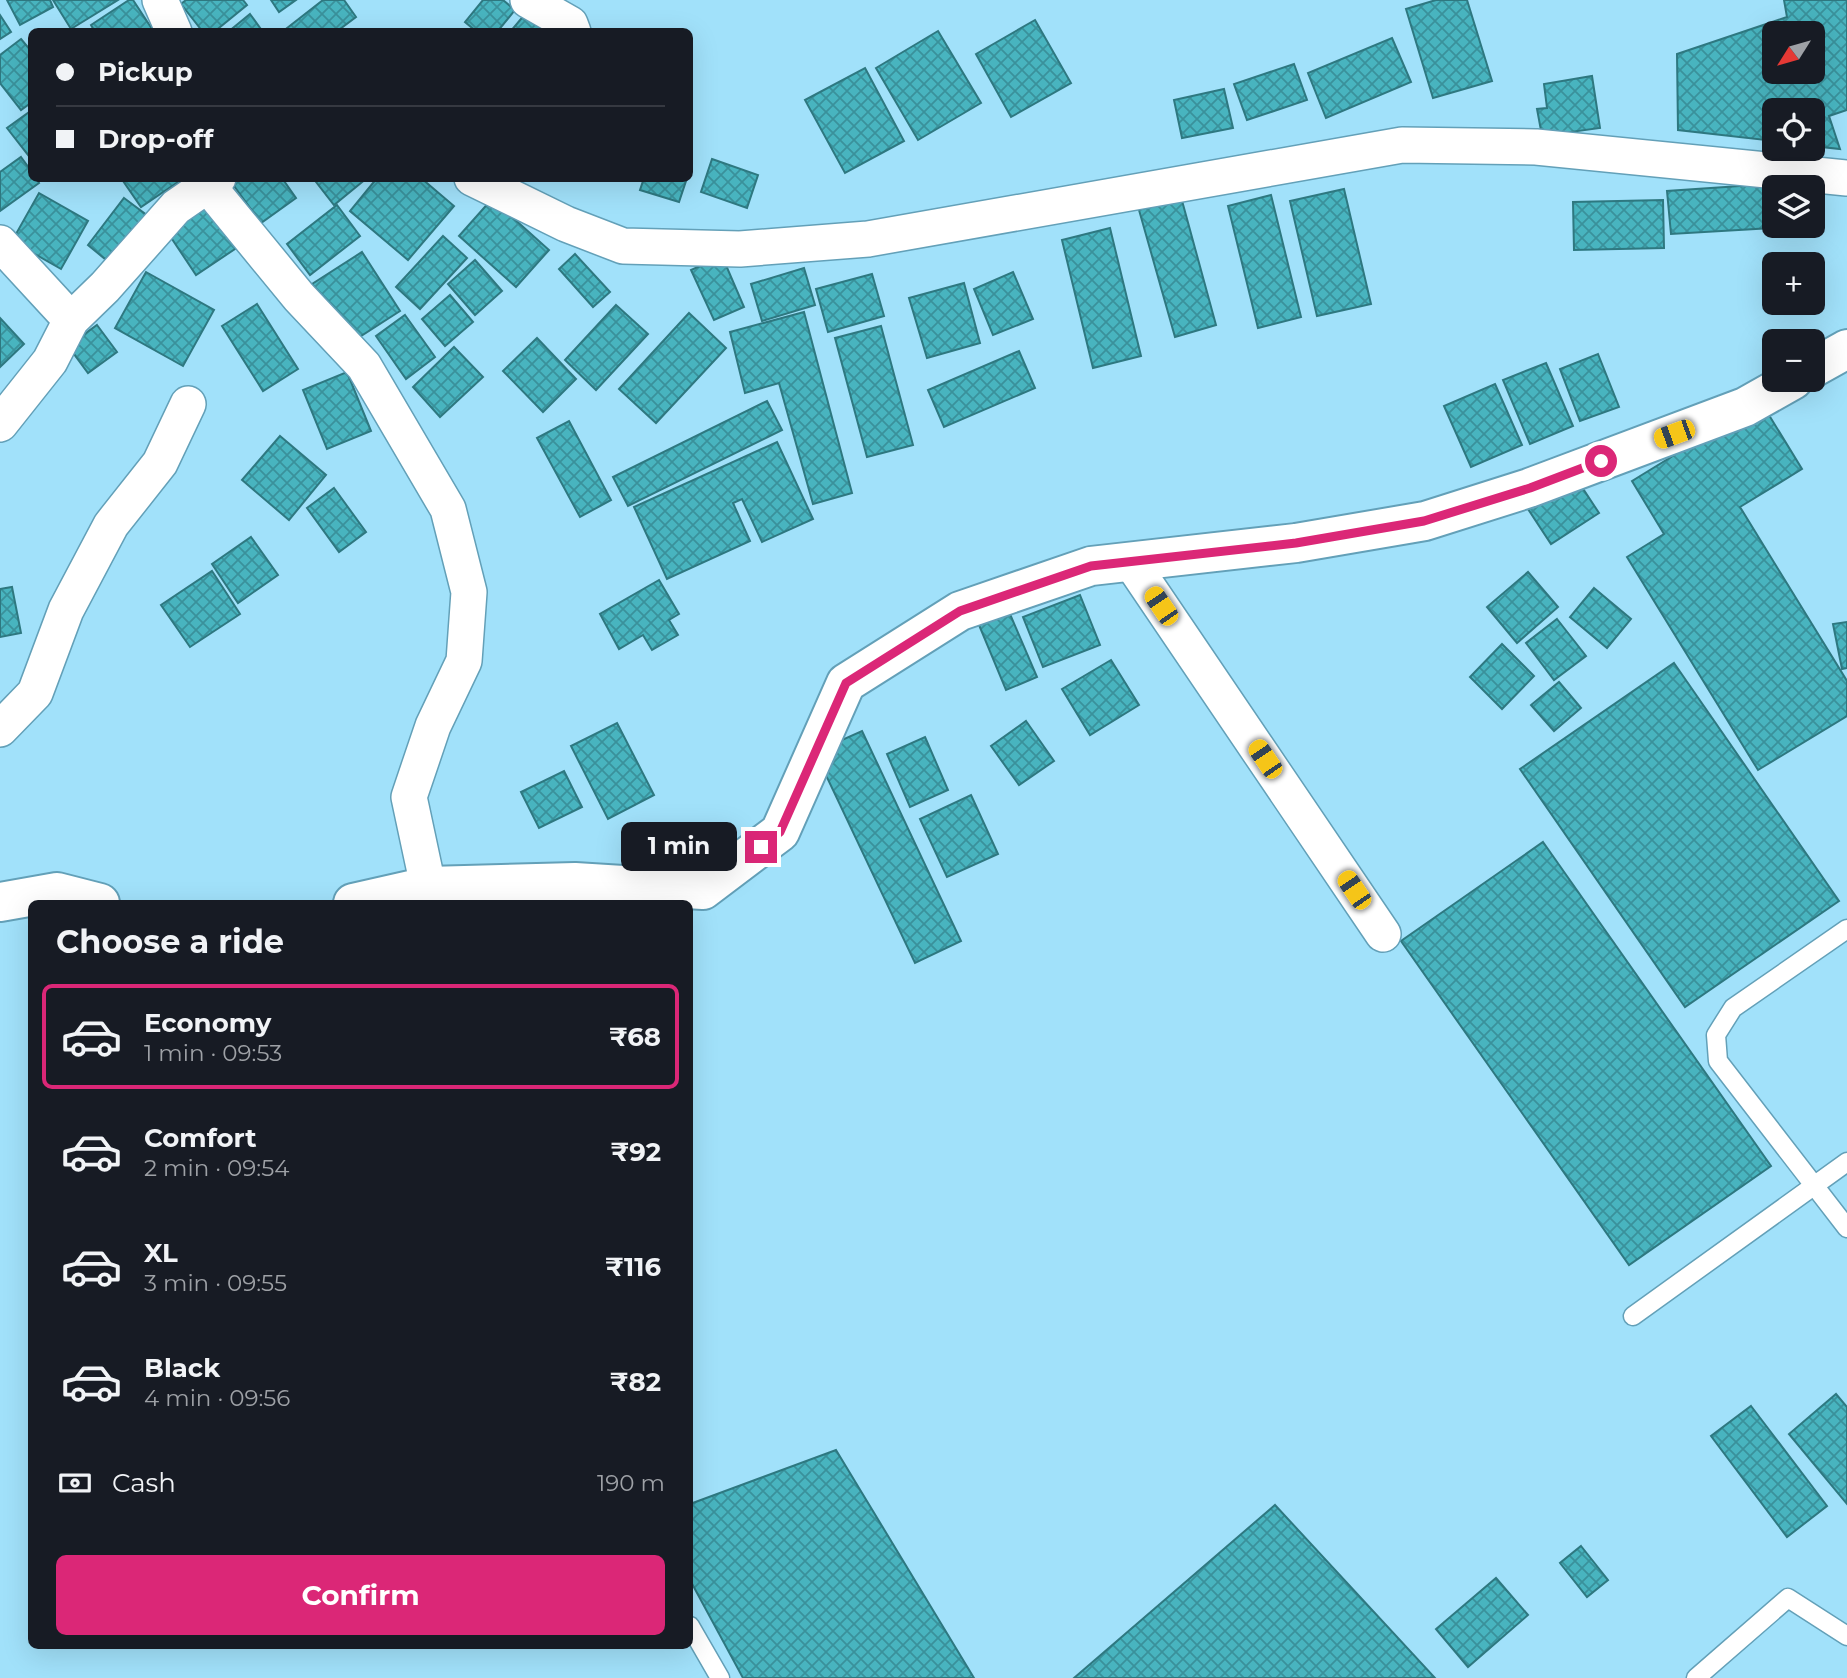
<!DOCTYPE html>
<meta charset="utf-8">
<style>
:root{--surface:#171b24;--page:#20242c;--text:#f1f3f6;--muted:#9ea1a6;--line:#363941;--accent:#db2777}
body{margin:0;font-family:Montserrat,sans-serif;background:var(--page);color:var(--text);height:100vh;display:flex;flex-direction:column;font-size:26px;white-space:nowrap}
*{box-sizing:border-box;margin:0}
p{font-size:23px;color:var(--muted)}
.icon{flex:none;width:38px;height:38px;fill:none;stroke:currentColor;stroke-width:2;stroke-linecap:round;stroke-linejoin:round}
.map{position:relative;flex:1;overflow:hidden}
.panel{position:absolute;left:28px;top:900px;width:665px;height:749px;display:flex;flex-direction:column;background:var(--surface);border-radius:10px;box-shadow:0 7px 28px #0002}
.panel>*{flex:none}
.guide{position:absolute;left:28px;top:28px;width:665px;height:154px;border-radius:10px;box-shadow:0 7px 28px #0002;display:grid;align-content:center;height:154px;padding:0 28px;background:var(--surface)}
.needle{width:46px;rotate:233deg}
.fabs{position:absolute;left:1762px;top:21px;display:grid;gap:14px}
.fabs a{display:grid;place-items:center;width:63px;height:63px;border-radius:10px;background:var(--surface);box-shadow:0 7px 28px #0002;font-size:35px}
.end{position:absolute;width:32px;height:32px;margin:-16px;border:9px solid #db2777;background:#fff;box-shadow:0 0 0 4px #fff}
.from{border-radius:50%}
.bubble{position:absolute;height:49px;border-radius:10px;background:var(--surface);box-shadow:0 7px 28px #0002;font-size:23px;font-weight:700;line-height:49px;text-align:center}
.car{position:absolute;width:21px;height:42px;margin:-21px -10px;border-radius:9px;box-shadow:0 0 5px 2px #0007;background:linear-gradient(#f5c518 24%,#345 0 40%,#f5c518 0 76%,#345 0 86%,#f5c518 0)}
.guide b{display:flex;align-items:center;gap:24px;height:66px;font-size:26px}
.guide b+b{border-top:2px solid var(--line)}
.guide i{width:18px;height:18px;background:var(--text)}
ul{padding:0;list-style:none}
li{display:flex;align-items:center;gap:21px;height:105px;margin:0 14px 10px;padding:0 14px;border:4px solid transparent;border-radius:10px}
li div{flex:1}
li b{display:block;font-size:26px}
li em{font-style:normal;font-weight:700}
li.on{border-color:var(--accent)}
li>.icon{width:63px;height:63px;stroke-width:1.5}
h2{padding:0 28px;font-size:32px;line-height:84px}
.pay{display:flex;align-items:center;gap:18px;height:77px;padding:0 28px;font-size:26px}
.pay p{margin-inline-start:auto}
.cta{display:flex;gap:14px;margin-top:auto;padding:14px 28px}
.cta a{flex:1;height:80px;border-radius:10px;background:var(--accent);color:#fff;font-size:28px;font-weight:700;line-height:80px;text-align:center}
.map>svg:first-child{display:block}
.building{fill:url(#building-cross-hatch);stroke:#2e7880;stroke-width:2;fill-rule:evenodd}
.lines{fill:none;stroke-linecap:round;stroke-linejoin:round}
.lane-casing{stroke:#63a0b8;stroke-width:21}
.street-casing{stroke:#63a0b8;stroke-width:38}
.secondary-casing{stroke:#63a0b8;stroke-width:42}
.lane{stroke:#fff;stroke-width:18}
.street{stroke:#fff;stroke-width:35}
.secondary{stroke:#fff;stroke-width:38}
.route{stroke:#db2777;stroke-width:9}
</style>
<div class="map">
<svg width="1847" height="1678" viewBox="0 0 1847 1678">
<defs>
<pattern id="building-cross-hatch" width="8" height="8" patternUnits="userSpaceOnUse" patternTransform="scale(1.75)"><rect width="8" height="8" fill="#48b4bf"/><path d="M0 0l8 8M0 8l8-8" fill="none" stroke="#3a919b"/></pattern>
</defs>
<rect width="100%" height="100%" fill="#a1e1fa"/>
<g class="building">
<path d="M7 0H50L53 7 20 25Z"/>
<path d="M53 0H118L71 29Z"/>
<path d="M129 0H133L154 32H95L91 25Z"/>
<path d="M186 0H243L247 5 214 32H203L181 4Z"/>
<path d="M271 0H296L279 12Z"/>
<path d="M323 0H344L356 17 336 32H282Z"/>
<path d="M483 0H503L515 10 497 32H477L465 22Z"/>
<path d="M1436 0H1467L1492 81 1433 98 1406 9Z"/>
<path d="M1784 0H1847V110L1829 116 1840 149 1813 146V110H1774V141L1678 130 1677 54 1787 17ZM1774 33H1813V72H1774Z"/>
<path d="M526 13 546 32H510Z"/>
<path d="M250 14 263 32H228Z"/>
<path d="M0 15 11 32 0 39Z"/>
<path d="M1035 20 1071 83 1011 117 976 54Z"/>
<path d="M938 31 981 103 918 140 876 68Z"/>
<path d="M1392 38 1411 82 1326 118 1308 73Z"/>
<path d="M21 39 32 52V102L21 110 0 83V55Z"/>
<path d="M1294 64 1307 100 1247 120 1234 84Z"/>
<path d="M865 68 904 141 845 173 805 100Z"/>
<path d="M1592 76 1600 128 1542 136 1537 109 1547 108 1544 84Z"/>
<path d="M1224 89 1233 128 1182 138 1174 100Z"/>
<path d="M32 110V160L7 128Z"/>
<path d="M21 157 32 172V178H36L39 183 0 211V172Z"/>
<path d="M712 159 758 175 747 208 701 192Z"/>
<path d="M121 178H180L181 180 141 207Z"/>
<path d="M282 178 296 198 261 223 229 179Z"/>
<path d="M313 178H367L334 205Z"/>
<path d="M377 178H421L454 206 408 260 350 211Z"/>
<path d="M644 178H687L679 202 640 190Z"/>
<path d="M1769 184 1772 228 1671 234 1667 191Z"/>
<path d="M1344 189 1371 304 1317 316 1290 201Z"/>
<path d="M39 193 88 221 61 269 12 241Z"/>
<path d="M1271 195 1301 317 1258 328 1228 206Z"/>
<path d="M1181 197 1216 325 1175 337 1139 210Z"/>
<path d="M124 198 148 216 111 264 88 245Z"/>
<path d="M205 199 238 247 196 275 164 227Z"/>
<path d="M492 199 549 250 516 287 459 236Z"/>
<path d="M1663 200 1664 248 1574 250 1573 202Z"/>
<path d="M337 205 360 236 310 275 287 244Z"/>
<path d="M1110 228 1141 356 1093 368 1062 240Z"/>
<path d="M443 236 467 258 420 309 396 287Z"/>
<path d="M362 252 400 311 350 343 312 284Z"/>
<path d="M575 254 610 292 593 307 559 269Z"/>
<path d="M722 256 744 307 714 320 691 270Z"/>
<path d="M475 260 502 291 475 315 448 284Z"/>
<path d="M804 268 815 305 762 321 751 284Z"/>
<path d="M146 272 214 310 183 366 115 328Z"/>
<path d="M1013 272 1033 319 993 335 974 289Z"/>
<path d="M872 274 884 316 828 332 816 289Z"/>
<path d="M964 283 980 343 927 358 909 298Z"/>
<path d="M450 295 473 322 445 346 422 319Z"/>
<path d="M257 304 298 369 263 391 222 326Z"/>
<path d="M616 305 648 334 596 390 565 360Z"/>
<path d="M804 312 852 493 813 504 779 383 745 393 730 332Z"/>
<path d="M689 313 726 348 656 423 619 389Z"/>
<path d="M405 315 435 357 406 379 376 336Z"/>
<path d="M0 318 24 344 0 367Z"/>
<path d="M97 325 117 352 88 373 68 346Z"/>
<path d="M881 326 913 445 867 457 835 338Z"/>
<path d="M537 338 576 379 543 412 503 371Z"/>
<path d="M454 347 483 377 440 417 413 387Z"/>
<path d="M1019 351 1035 388 944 427 928 390Z"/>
<path d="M1598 354 1619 407 1580 421 1560 369Z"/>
<path d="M1546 363 1573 426 1530 444 1503 380Z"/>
<path d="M347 372 371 431 327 449 303 390Z"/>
<path d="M1495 384 1522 445 1471 467 1444 406Z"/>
<path d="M767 401 782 430 628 506 613 477Z"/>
<path d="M1761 402 1802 469 1740 507 1847 681V716L1758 770 1627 557 1664 534 1632 481Z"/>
<path d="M569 421 611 500 580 517 537 438Z"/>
<path d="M280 436 326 475 289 520 242 480Z"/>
<path d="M777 442 813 519 762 542 742 499 733 503 750 541 667 579 634 507Z"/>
<path d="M1576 478 1599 513 1551 544 1528 509Z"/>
<path d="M334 488 366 532 339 552 307 508Z"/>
<path d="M251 537 278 575 238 603 212 564Z"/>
<path d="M212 571 240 614 190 647 161 605Z"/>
<path d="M1528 572 1558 607 1517 643 1487 607Z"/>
<path d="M659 580 679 614 669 620 678 635 652 650 643 635 619 649 600 614Z"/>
<path d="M12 587 21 633 0 637V589Z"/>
<path d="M1594 588 1631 619 1607 648 1570 617Z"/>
<path d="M1080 595 1100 645 1043 667 1023 617Z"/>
<path d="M1004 600 1037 677 1006 690 974 613Z"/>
<path d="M1557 619 1586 656 1554 680 1526 643Z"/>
<path d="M1847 622V668L1842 669 1833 624Z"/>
<path d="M1502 644 1534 676 1502 709 1470 677Z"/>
<path d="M1111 660 1139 705 1090 735 1062 689Z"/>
<path d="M1674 663 1839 901 1685 1007 1520 769Z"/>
<path d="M1559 682 1581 708 1554 731 1531 705Z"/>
<path d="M1026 721 1054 761 1019 785 991 746Z"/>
<path d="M617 723 654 795 608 819 571 746Z"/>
<path d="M862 731 961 941 915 963 815 752Z"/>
<path d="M925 737 948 790 910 807 887 754Z"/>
<path d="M564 771 582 807 539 828 521 792Z"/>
<path d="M971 795 998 854 947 877 920 819Z"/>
<path d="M1543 842 1771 1166 1629 1265 1401 941Z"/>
<path d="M1836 1394 1847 1407V1504L1789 1434Z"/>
<path d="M1751 1406 1827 1506 1787 1537 1711 1436Z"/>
<path d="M836 1450 974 1678H743L690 1580V1504Z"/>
<path d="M1275 1505 1435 1678H1074Z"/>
<path d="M1581 1546 1608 1580 1587 1597 1560 1563Z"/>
<path d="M1496 1578 1528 1615 1468 1667 1436 1629Z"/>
</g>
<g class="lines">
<defs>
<g id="lane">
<path d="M1847 929 1733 1008 1716 1035 1718 1061 1847 1228"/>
<path d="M1633 1316 1847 1162"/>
<path d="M690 1626 720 1678"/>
<path d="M1696 1678 1788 1598 1847 1636"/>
</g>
<g id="street">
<path d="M160 0 174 32"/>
<path d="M528 0 570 24 573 32"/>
<path d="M472 178 566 224 623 246 740 249 868 239 1402 145 1536 147 1847 178"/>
<path d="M208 186 299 297 364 366 448 509 469 592 464 661 433 726 409 797 428 886"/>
<path d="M0 243 71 320"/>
<path d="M0 424 50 361 71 320 105 287 176 207 218 178"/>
<path d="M1131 562 1383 934"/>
<path d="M0 729 35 693 66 610 111 525 160 463 188 404"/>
</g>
<g id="secondary">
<path d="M1813 368 1847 349"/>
<path d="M0 902 57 892 100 903"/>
<path d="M353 903 428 886 575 882 703 890 780 832 846 683 960 611 1091 566 1296 543 1425 521 1529 488 1745 407 1793 380"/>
</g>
</defs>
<use href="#lane" class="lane-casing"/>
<use href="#street" class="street-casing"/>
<use href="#secondary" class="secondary-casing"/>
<use href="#lane" class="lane"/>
<use href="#street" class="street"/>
<use href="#secondary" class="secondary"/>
</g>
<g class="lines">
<path class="route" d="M761 847 780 832 846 683 960 611 1091 566 1296 543 1424 521 1530 488 1601 461"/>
</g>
</svg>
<div class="fabs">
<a><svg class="needle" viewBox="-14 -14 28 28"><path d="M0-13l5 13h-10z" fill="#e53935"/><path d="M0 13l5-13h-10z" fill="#9ea1a6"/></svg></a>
<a><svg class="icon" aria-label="locate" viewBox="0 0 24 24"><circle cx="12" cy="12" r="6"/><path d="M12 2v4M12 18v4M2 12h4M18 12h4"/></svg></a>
<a><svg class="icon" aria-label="layers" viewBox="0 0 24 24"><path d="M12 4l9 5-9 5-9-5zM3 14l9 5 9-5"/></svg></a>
<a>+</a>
<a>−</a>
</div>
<i class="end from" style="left:1601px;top:461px"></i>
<i class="end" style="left:761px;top:847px"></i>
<div class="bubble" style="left:621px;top:822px;width:116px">1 min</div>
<i class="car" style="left:1674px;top:434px;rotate:250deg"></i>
<i class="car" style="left:1161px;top:606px;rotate:326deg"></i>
<i class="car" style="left:1265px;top:759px;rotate:326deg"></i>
<i class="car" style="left:1354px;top:890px;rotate:326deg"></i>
<div class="guide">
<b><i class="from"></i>Pickup</b>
<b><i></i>Drop-off</b>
</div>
<section class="panel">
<h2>Choose a ride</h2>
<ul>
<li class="on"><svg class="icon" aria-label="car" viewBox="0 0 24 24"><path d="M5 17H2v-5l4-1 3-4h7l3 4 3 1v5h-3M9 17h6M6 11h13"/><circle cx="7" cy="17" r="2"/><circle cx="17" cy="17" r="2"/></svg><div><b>Economy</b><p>1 min · 09:53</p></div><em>₹68</em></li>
<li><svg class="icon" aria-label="car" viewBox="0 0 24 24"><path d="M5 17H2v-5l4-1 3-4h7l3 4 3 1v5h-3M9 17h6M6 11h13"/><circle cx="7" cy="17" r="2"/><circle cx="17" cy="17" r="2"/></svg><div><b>Comfort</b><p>2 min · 09:54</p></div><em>₹92</em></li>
<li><svg class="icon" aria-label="car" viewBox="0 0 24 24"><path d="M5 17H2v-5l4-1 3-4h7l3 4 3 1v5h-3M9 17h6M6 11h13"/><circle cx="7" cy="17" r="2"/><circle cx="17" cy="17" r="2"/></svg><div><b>XL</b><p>3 min · 09:55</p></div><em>₹116</em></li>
<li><svg class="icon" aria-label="car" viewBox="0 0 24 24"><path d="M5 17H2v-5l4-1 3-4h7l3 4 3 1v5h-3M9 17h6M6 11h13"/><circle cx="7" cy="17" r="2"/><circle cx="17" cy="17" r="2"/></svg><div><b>Black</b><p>4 min · 09:56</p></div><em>₹82</em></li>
</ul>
<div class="pay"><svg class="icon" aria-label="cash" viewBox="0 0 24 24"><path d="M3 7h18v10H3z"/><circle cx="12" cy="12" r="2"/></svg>Cash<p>190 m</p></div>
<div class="cta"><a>Confirm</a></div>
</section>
</div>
